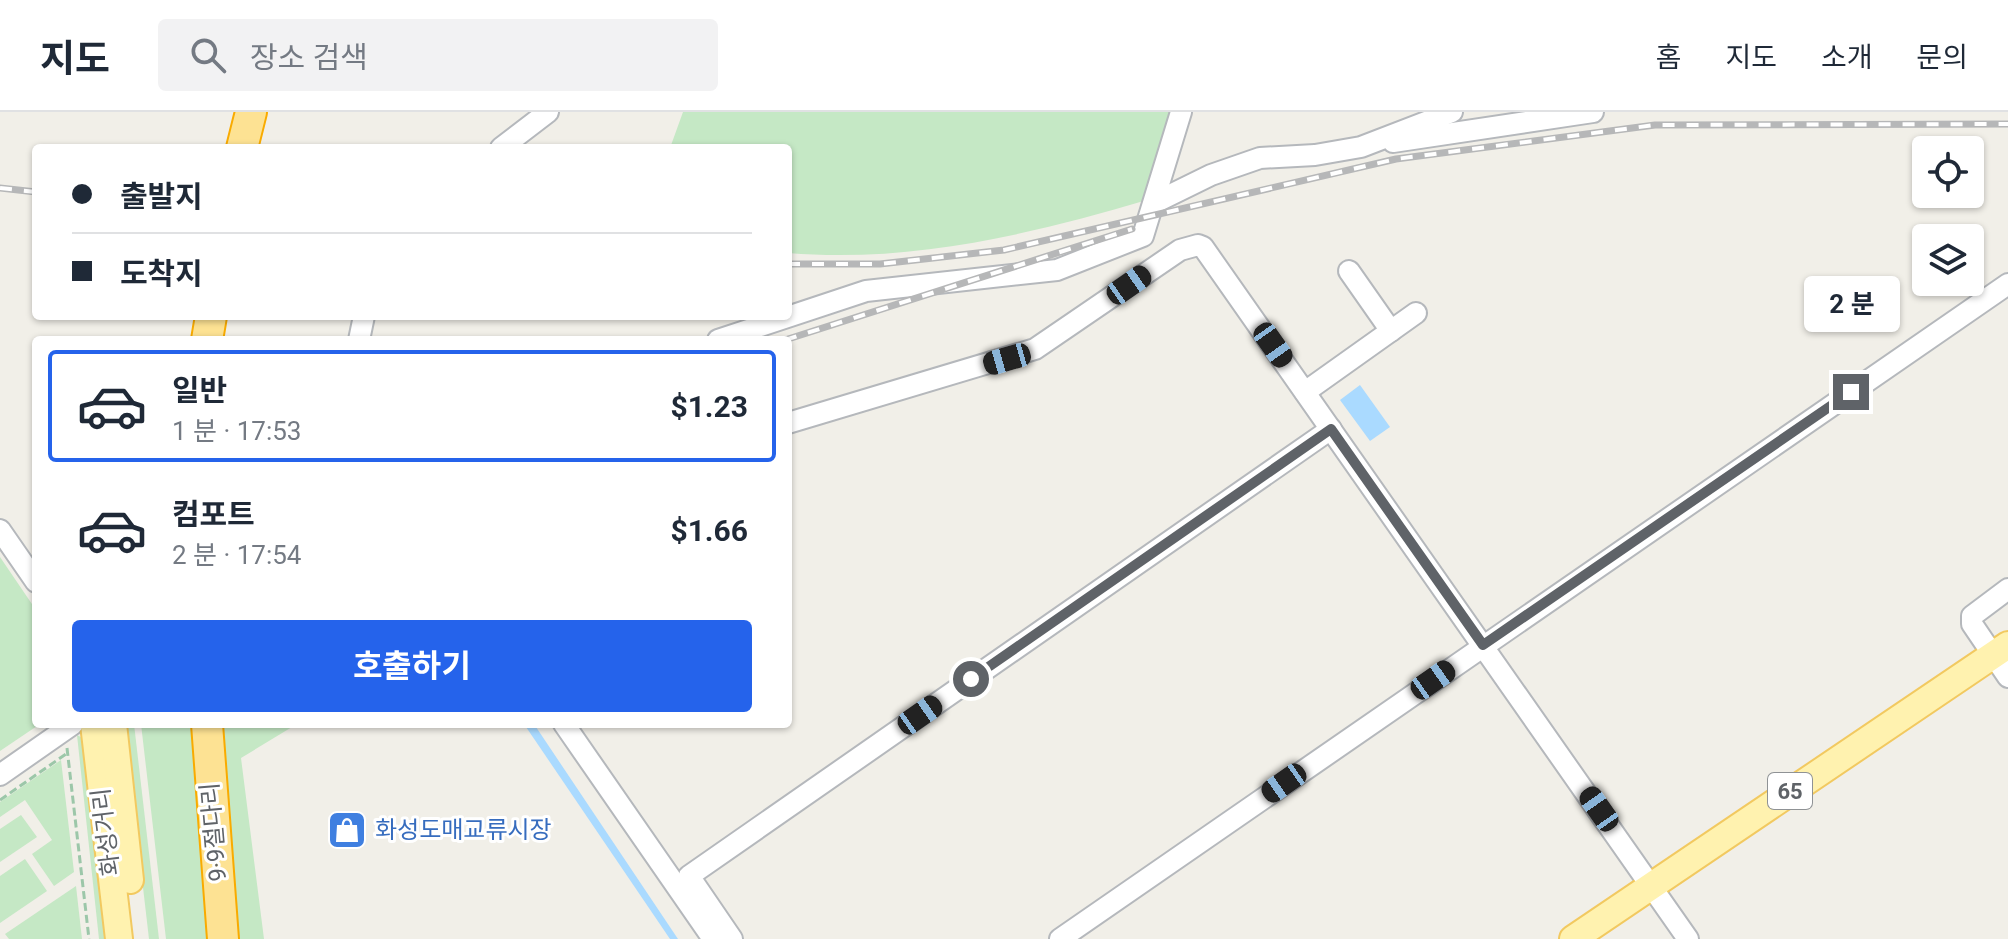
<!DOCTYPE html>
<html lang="ko">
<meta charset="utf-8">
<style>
:root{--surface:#fff;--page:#f2f2f3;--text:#1f2937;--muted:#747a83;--line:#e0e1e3;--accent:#2563eb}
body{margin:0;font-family:Roboto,"Noto Sans KR",sans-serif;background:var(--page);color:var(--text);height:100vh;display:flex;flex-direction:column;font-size:30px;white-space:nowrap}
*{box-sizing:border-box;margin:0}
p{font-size:26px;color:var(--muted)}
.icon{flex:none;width:44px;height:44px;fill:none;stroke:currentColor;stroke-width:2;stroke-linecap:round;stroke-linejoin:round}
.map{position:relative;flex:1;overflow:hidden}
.side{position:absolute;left:32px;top:224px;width:760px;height:392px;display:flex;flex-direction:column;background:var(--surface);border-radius:8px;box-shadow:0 2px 6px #0004}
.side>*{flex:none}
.hud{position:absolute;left:32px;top:32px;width:760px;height:176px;border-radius:8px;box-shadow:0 2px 6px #0004;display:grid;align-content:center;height:176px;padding:0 40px;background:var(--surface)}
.controls{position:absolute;left:1912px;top:24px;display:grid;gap:16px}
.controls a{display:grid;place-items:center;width:72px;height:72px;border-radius:8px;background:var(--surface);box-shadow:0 2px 6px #0004;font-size:40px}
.end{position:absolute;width:36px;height:36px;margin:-18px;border:10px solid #5f6368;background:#fff;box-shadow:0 0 0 4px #fff}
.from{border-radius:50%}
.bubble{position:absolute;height:56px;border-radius:8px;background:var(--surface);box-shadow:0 2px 6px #0004;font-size:26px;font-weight:700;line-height:56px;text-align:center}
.car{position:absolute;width:24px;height:48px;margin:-24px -12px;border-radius:10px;box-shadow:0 0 6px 2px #0007;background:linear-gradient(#222 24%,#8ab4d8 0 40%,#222 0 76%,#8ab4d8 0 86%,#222 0)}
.hud b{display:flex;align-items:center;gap:28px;height:76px;font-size:30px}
.hud b+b{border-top:2px solid var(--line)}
.hud i{width:20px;height:20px;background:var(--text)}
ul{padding:14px 0 0;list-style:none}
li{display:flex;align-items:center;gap:24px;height:112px;margin:0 16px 12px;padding:0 24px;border:4px solid transparent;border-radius:8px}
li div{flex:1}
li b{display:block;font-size:30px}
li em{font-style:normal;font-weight:700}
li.current{border-color:var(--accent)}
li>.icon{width:72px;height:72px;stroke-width:1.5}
.button{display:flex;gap:16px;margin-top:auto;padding:16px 40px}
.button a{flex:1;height:92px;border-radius:8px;background:var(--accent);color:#fff;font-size:32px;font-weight:700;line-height:92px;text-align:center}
header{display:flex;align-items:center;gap:48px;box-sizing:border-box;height:112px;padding:0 40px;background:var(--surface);border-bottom:2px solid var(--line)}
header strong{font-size:38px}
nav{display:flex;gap:44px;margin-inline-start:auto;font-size:28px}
.search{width:560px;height:72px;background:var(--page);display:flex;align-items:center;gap:20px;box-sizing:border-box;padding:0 28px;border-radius:8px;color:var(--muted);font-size:30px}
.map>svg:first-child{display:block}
.green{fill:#c5e8c5}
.water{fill:#aadaff}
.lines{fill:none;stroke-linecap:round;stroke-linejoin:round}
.minor-casing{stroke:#b5b8bc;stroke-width:24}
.major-casing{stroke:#f2c960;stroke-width:30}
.highway-casing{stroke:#f9ab00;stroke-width:34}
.path{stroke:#9cc7a9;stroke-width:3;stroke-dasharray:8 4;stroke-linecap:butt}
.minor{stroke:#fff;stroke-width:20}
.major{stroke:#fff2af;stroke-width:26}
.highway{stroke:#fde293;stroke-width:30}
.rail-casing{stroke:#b6b7b8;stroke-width:7}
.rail{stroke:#fff;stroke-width:4;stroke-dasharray:12;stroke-linecap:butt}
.route{stroke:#5f6368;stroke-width:10}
.labels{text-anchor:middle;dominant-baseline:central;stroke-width:6;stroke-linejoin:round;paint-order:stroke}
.shield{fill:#fff;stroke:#8f9295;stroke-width:2}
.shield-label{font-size:22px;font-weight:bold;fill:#5f6368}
.shop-label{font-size:24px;fill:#366cbe;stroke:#fff;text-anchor:start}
.street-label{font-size:24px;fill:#5f6368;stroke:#fff}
</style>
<header>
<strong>지도</strong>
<div class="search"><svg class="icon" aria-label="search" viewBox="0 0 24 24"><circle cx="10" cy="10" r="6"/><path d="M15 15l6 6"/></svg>장소 검색</div>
<nav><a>홈</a><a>지도</a><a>소개</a><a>문의</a></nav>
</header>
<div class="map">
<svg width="2008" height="827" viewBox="0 0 2008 827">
<rect width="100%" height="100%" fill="#f1efe8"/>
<g class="green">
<path d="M683 0H1173L1147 88C1029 123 911 151 788 141V36H670Z"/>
<path d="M0 445 36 498V612H40L0 639Z"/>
<path d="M124 612H134L159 827H149Z"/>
<path d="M141 612H297L241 646 264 827H166Z"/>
<path d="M77 623 86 628 109 827H99Z"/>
<path d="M61 648 74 760 54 774 32 742 52 728 25 688 0 705V690Z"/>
<path d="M21 703 37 725 0 750V717Z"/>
<path d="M25 747 47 779 0 811V764Z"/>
<path d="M76 774 82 827H9L5 822Z"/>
</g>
<g class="water">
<path d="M1360 273 1390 315 1370 329 1340 288Z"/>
<path d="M524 612H534L678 827H670Z"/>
</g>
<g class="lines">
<defs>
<g id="minor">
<path d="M1393 30 1593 0"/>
<path d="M501 36 548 0"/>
<path d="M1154 91 1211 63 1260 46 1315 43 1361 35 1452 0"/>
<path d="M1349 159 1391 219"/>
<path d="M359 228 364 204"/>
<path d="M718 228 866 179 1057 158 1143 124 1181 0"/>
<path d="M1305 280 1416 201"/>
<path d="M788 311 1035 237 1180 138 1198 133 1203 135 1688 827"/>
<path d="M0 418 36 470"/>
<path d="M2008 477 1972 504V512L2008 565"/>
<path d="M564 612 713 827"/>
<path d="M0 663 73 612"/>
<path d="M732 827 689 764 1331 317"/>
<path d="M1060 827 2008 172"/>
</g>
<g id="major">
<path d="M94 612 119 827"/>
<path d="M113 612 130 768"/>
<path d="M1573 827 2008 533"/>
</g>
<g id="highway">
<path d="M242 36 251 0"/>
<path d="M207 228 211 204"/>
<path d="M207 612 223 827"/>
</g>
</defs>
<use href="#minor" class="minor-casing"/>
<use href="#major" class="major-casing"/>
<use href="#highway" class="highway-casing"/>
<g class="path">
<path d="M67 636 89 827"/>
<path d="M0 688 66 642"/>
</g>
<use href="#minor" class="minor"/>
<use href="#major" class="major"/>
<use href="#highway" class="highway"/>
<defs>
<g id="rail">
<path d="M0 76 36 80"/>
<path d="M788 152H880L1004 138 1396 47 1655 13 2008 12"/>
<path d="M785 228 1132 117"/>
</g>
</defs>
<use href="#rail" class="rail-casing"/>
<use href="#rail" class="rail"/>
</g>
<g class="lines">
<path class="route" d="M971 567 1331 317 1483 533 1851 280"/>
</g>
<defs>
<symbol id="shop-square" viewBox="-11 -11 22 22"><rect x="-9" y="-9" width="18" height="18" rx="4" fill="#3f7fe0" stroke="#fff"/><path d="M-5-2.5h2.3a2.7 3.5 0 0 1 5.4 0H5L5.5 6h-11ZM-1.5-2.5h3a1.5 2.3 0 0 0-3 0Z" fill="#fff"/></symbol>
</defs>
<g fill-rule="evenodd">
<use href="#shop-square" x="325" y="696" width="44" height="44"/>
</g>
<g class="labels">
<rect class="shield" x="1768" y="661" width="44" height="36" rx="6"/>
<g class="shield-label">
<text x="1790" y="679">65</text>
</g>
<g class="shop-label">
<text x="375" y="718">화성도매교류시장</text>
</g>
<g class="street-label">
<text transform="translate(106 720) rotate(-97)">화성거리</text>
<text transform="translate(214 720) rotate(-95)">9·9절다리</text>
</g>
</g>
</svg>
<div class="controls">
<a><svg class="icon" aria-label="locate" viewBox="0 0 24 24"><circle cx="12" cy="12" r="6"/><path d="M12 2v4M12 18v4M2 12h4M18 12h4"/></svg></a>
<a><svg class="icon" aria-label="layers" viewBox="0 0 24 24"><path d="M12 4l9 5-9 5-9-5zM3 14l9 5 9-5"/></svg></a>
</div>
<i class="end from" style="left:971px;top:567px"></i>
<i class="end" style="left:1851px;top:280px"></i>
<div class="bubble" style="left:1804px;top:164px;width:96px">2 분</div>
<i class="car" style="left:1129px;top:173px;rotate:55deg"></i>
<i class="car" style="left:1273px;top:233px;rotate:145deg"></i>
<i class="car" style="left:1007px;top:247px;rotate:254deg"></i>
<i class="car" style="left:1433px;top:568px;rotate:55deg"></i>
<i class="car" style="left:920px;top:603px;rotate:55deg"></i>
<i class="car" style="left:1284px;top:671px;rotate:235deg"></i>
<i class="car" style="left:1599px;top:697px;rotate:325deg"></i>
<div class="hud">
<b><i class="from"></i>출발지</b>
<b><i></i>도착지</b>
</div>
<section class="side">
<ul>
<li class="current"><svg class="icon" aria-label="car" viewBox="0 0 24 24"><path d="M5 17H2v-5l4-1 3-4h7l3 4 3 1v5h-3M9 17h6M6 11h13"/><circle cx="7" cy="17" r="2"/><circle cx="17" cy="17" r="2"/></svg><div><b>일반</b><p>1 분 · 17:53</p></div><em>$1.23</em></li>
<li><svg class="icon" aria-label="car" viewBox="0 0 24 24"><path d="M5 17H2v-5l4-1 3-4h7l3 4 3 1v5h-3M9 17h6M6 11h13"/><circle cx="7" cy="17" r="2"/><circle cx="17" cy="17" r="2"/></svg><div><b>컴포트</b><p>2 분 · 17:54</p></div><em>$1.66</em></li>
</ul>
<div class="button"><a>호출하기</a></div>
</section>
</div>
